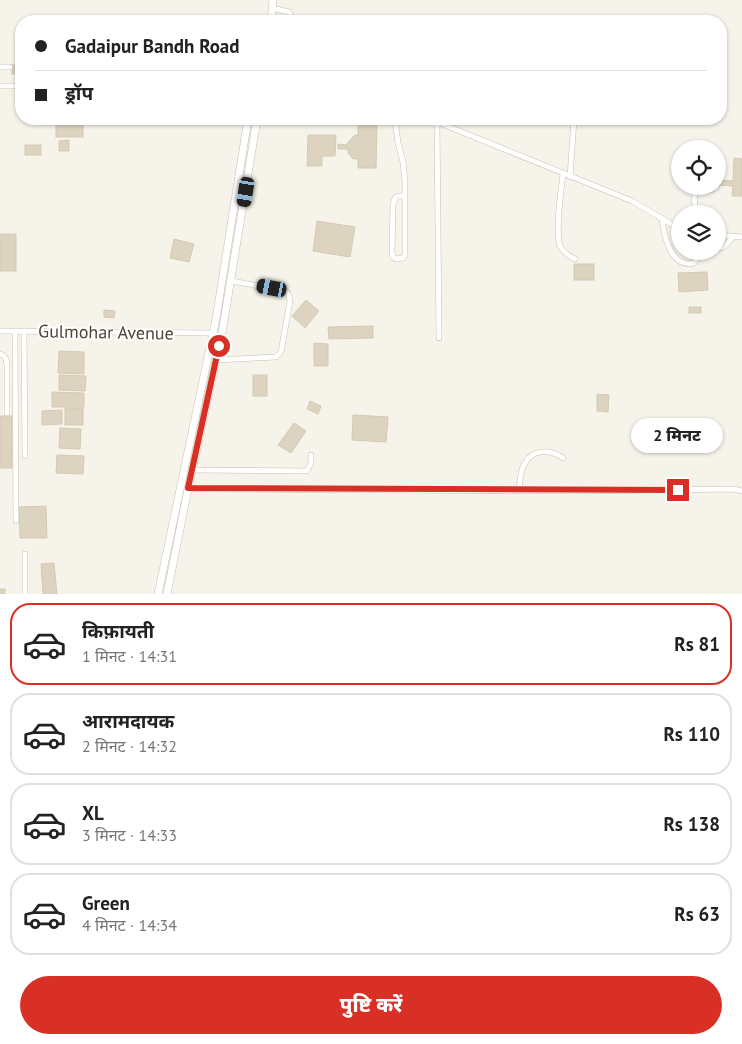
<!DOCTYPE html>
<html lang="hi">
<meta charset="utf-8">
<style>
:root{--surface:#fff;--page:#f2f2f2;--text:#222;--muted:#767676;--line:#e0e0e0;--accent:#d93025}
body{margin:0;font-family:"PT Sans","Noto Sans Devanagari",sans-serif;background:var(--page);color:var(--text);height:100vh;display:flex;flex-direction:column;font-size:19px;white-space:nowrap}
*{box-sizing:border-box;margin:0}
p{font-size:16px;color:var(--muted)}
.icon{flex:none;width:28px;height:28px;fill:none;stroke:currentColor;stroke-width:2;stroke-linecap:round;stroke-linejoin:round}
.map{position:relative;height:594px;overflow:hidden}
.side{display:flex;flex-direction:column;background:var(--surface);flex:1}
.side>*{flex:none}
.guide{position:absolute;left:15px;top:15px;width:712px;height:110px;border-radius:20px;box-shadow:0 1px 4px #0004;display:grid;align-content:center;height:110px;padding:0 20px;background:var(--surface)}
.fabs{position:absolute;left:671px;top:140px;display:grid;gap:10px}
.fabs a{display:grid;place-items:center;width:55px;height:55px;border-radius:50%;background:var(--surface);box-shadow:0 1px 4px #0004;font-size:25px}
.end{position:absolute;width:22px;height:22px;margin:-11px;border:6px solid #d93025;background:#fff;box-shadow:0 0 0 2px #fff}
.from{border-radius:50%}
.bubble{position:absolute;height:35px;border-radius:18px;background:var(--surface);box-shadow:0 1px 4px #0004;font-size:16px;font-weight:800;line-height:35px;text-align:center}
.car{position:absolute;width:15px;height:30px;margin:-15px -8px;border-radius:6px;box-shadow:0 0 4px 1px #0007;background:linear-gradient(#222 24%,#8ab4d8 0 40%,#222 0 76%,#8ab4d8 0 86%,#222 0)}
.guide b{display:flex;align-items:center;gap:18px;height:48px;font-size:19px}
.guide b+b{border-top:1px solid var(--line)}
.guide i{width:12px;height:12px;background:var(--text)}
ul{padding:9px 0 0;list-style:none}
li{display:flex;align-items:center;gap:15px;height:82px;margin:0 10px 8px;padding:0 10px;border:2px solid var(--line);border-radius:20px}
li div{flex:1}
li b{display:block;font-size:19px}
li em{font-style:normal;font-weight:800}
li.active{border-color:var(--accent)}
li>.icon{width:45px;height:45px;stroke-width:1.5}
.button{display:flex;gap:10px;margin-top:auto;padding:10px 20px}
.button a{flex:1;height:58px;border-radius:30px;background:var(--accent);color:#fff;font-size:20px;font-weight:800;line-height:58px;text-align:center}
.map>svg:first-child{display:block}
.building{fill:#dcd4c1;stroke:#d5cab1}
.lines{fill:none;stroke-linecap:round;stroke-linejoin:round}
.minor-casing{stroke:#c6c0ae;stroke-width:6}
.tertiary-casing{stroke:#c6c0ae;stroke-width:8}
.minor{stroke:#fff;stroke-width:5}
.tertiary{stroke:#fff;stroke-width:7}
.route{stroke:#d93025;stroke-width:6}
.labels{text-anchor:middle;dominant-baseline:central;stroke-width:4;stroke-linejoin:round;paint-order:stroke}
.street-label{font-size:18px;fill:#4c4637;stroke:#fff}
</style>
<div class="map">
<svg width="742" height="594" viewBox="0 0 742 594">
<rect width="100%" height="100%" fill="#f6f4ea"/>
<g class="building">
<rect x="12" y="65" width="9" height="9"/>
<rect x="56" y="119" width="27" height="18"/>
<path d="M358 122H377L376 168H358V159H353L348 153V149H338V144L347 145 348 142 355 135H358Z"/>
<path d="M308 135H336L335 156H322V166H307Z"/>
<path d="M69 140V151H59V141Z"/>
<rect x="25" y="145" width="16" height="10"/>
<path d="M734 158 742 159V196H732L733 186 718 185V180L733 181Z"/>
<path d="M317 221 355 227 350 257 313 251Z"/>
<rect x="0" y="234" width="16" height="37"/>
<path d="M174 239 194 244 189 262 170 258Z"/>
<rect x="574" y="264" width="20" height="16"/>
<path d="M707 272 708 290 679 292 678 273Z"/>
<path d="M306 300 319 311 305 328 292 316Z"/>
<rect x="689" y="307" width="12" height="6"/>
<path d="M104 310 115 311 114 318 104 317Z"/>
<path d="M373 326V338L329 339 328 327Z"/>
<path d="M314 343 328 344V366H314Z"/>
<path d="M59 351 84 352V374L58 373Z"/>
<path d="M59 375 86 376 85 391 59 390Z"/>
<rect x="253" y="375" width="14" height="21"/>
<path d="M52 392 84 393V407H52Z"/>
<path d="M597 394 609 395 608 412 597 411Z"/>
<path d="M310 401 321 406 318 414 307 409Z"/>
<rect x="65" y="408" width="18" height="17"/>
<path d="M62 410V424L42 425V411Z"/>
<path d="M353 415 388 417 386 442 352 440Z"/>
<rect x="0" y="416" width="12" height="52"/>
<path d="M294 423 306 431 291 453 278 445Z"/>
<path d="M60 428 81 429 80 449 59 448Z"/>
<path d="M57 455 84 456 83 474 56 473Z"/>
<path d="M46 506 47 538H20L19 507Z"/>
<path d="M54 563 57 594H43L41 564Z"/>
<rect x="0" y="589" width="5" height="5"/>
</g>
<g class="lines">
<defs>
<g id="minor">
<path d="M272 8 289 12 294 21"/>
<path d="M0 67H10"/>
<path d="M0 86H21"/>
<path d="M395 119 398 143 403 162 405 182V255L403 258 396 259 393 257 392 252 393 205 395 198 398 196H405"/>
<path d="M430 119 632 201 680 229"/>
<path d="M437 123 439 338"/>
<path d="M563 174C561 192 555 230 560 246 563 252 569 256 575 259"/>
<path d="M570 177 574 119"/>
<path d="M697 214C693 201 691 183 711 190L717 187"/>
<path d="M662 219C664 236 671 269 694 263L702 251"/>
<path d="M718 235 742 237"/>
<path d="M718 248 724 247 733 237"/>
<path d="M0 331 213 333"/>
<path d="M15 331 16 521"/>
<path d="M24 331 25 456"/>
<path d="M0 354 3 355 6 359 7 365V413"/>
<path d="M216 360 276 357 281 352 290 301 288 293 285 291 232 281"/>
<path d="M193 470 307 471 311 463V455"/>
<path d="M188 489 584 491 734 489 742 491"/>
<path d="M519 490C520 482 520 470 525 463 533 448 552 450 563 458"/>
<path d="M25 594V554"/>
</g>
<g id="tertiary">
<path d="M271 21 273 0"/>
<path d="M158 594 216 319 248 119"/>
<path d="M167 594 188 489 222 333 257 119"/>
</g>
</defs>
<use href="#minor" class="minor-casing"/>
<use href="#tertiary" class="tertiary-casing"/>
<use href="#minor" class="minor"/>
<use href="#tertiary" class="tertiary"/>
</g>
<g class="lines">
<path class="route" d="M219 346 188 488 678 490"/>
</g>
<g class="labels">
<g class="street-label">
<text transform="translate(106 332) rotate(1)">Gulmohar Avenue</text>
</g>
</g>
</svg>
<div class="fabs">
<a><svg class="icon" aria-label="locate" viewBox="0 0 24 24"><circle cx="12" cy="12" r="6"/><path d="M12 2v4M12 18v4M2 12h4M18 12h4"/></svg></a>
<a><svg class="icon" aria-label="layers" viewBox="0 0 24 24"><path d="M12 4l9 5-9 5-9-5zM3 14l9 5 9-5"/></svg></a>
</div>
<i class="end from" style="left:219px;top:346px"></i>
<i class="end" style="left:678px;top:490px"></i>
<div class="bubble" style="left:631px;top:418px;width:92px">2 मिनट</div>
<i class="car" style="left:246px;top:192px;rotate:189deg"></i>
<i class="car" style="left:272px;top:288px;rotate:281deg"></i>
<div class="guide">
<b><i class="from"></i>Gadaipur Bandh Road</b>
<b><i></i>ड्रॉप</b>
</div>
</div>
<section class="side">
<ul>
<li class="active"><svg class="icon" aria-label="car" viewBox="0 0 24 24"><path d="M5 17H2v-5l4-1 3-4h7l3 4 3 1v5h-3M9 17h6M6 11h13"/><circle cx="7" cy="17" r="2"/><circle cx="17" cy="17" r="2"/></svg><div><b>किफ़ायती</b><p>1 मिनट · 14:31</p></div><em>Rs 81</em></li>
<li><svg class="icon" aria-label="car" viewBox="0 0 24 24"><path d="M5 17H2v-5l4-1 3-4h7l3 4 3 1v5h-3M9 17h6M6 11h13"/><circle cx="7" cy="17" r="2"/><circle cx="17" cy="17" r="2"/></svg><div><b>आरामदायक</b><p>2 मिनट · 14:32</p></div><em>Rs 110</em></li>
<li><svg class="icon" aria-label="car" viewBox="0 0 24 24"><path d="M5 17H2v-5l4-1 3-4h7l3 4 3 1v5h-3M9 17h6M6 11h13"/><circle cx="7" cy="17" r="2"/><circle cx="17" cy="17" r="2"/></svg><div><b>XL</b><p>3 मिनट · 14:33</p></div><em>Rs 138</em></li>
<li><svg class="icon" aria-label="car" viewBox="0 0 24 24"><path d="M5 17H2v-5l4-1 3-4h7l3 4 3 1v5h-3M9 17h6M6 11h13"/><circle cx="7" cy="17" r="2"/><circle cx="17" cy="17" r="2"/></svg><div><b>Green</b><p>4 मिनट · 14:34</p></div><em>Rs 63</em></li>
</ul>
<div class="button"><a>पुष्टि करें</a></div>
</section>
